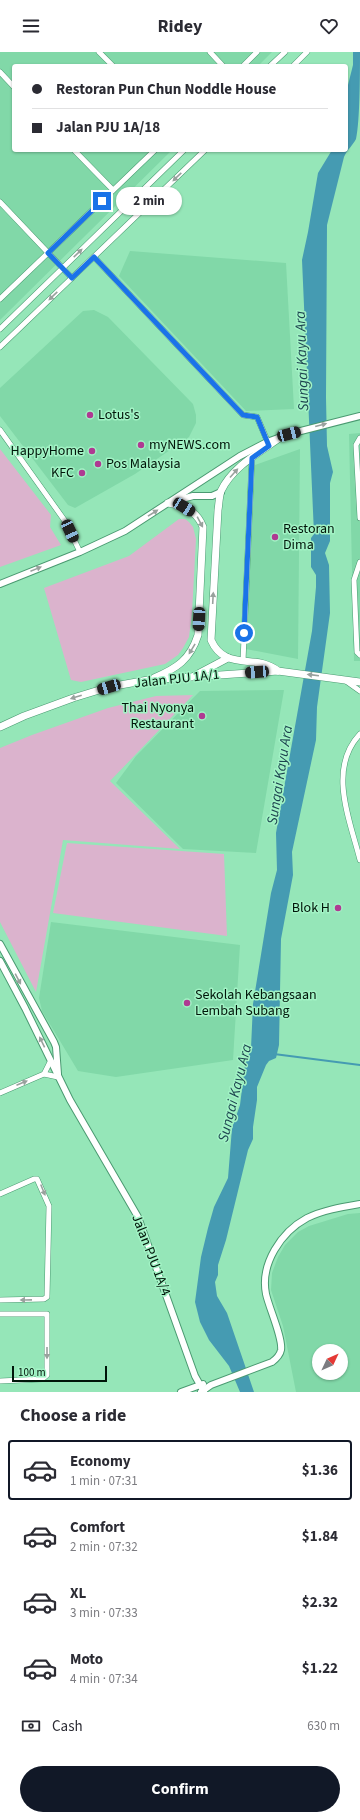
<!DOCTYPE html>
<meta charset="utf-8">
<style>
:root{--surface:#fff;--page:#f7f7f7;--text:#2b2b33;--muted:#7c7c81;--line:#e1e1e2;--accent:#111827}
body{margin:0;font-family:"Source Sans 3",sans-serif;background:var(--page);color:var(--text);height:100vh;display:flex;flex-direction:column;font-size:15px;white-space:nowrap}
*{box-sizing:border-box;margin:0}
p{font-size:13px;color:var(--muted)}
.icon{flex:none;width:22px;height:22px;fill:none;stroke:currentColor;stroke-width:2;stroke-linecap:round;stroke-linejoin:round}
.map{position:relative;height:1340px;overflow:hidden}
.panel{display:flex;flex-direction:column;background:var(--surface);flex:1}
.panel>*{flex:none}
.banner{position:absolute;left:12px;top:12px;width:336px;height:88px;border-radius:4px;box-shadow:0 1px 3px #0004;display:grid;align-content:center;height:88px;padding:0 20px;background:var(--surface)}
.needle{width:26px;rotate:46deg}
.fabs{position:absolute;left:312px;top:1292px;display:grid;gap:8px}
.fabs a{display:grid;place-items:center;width:36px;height:36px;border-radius:50%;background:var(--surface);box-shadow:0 1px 3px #0004;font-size:20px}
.scale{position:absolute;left:12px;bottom:10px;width:95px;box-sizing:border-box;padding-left:4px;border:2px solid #001509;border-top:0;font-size:11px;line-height:14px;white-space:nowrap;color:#001509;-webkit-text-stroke:3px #a2f3c5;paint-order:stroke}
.end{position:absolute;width:18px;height:18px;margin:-9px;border:5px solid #1a73e8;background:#fff;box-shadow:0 0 0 2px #fff}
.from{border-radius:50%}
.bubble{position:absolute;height:28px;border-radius:14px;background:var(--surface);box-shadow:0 1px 3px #0004;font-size:13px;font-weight:700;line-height:28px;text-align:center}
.car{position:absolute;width:12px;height:24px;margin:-12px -6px;border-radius:5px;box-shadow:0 0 3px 1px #0007;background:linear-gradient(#222 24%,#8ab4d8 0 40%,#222 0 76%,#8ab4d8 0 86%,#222 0)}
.banner b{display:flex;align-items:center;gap:14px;height:38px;font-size:15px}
.banner b+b{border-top:1px solid var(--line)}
.banner i{width:10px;height:10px;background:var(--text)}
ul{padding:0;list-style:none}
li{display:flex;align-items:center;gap:12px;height:60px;margin:0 8px 6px;padding:0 12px;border:2px solid transparent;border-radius:4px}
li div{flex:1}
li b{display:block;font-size:15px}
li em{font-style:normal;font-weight:700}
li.active{border-color:var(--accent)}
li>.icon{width:36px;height:36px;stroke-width:1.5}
h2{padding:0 20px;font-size:18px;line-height:48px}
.pay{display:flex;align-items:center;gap:10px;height:44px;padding:0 20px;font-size:15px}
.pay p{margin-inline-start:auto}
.action{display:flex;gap:8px;margin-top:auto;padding:8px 20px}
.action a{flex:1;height:46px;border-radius:24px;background:var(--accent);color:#fff;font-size:16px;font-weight:700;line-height:46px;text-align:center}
header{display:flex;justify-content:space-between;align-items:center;height:52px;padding:0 20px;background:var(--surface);font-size:18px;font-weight:700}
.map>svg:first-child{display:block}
.built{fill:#81d8a8;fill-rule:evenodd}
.green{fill:#dbb3cd}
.water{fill:#459bb2}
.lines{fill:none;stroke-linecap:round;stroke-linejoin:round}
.stream{stroke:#459bb2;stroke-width:2}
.minor-casing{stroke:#4a9a71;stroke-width:6}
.tertiary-casing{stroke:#4a9a71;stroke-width:8}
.secondary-casing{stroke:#4a9a71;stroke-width:8}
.minor{stroke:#fff;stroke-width:5}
.tertiary{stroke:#fff;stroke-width:6}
.secondary{stroke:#fff;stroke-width:7}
.oneway{fill:#99a19d}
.route{stroke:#1a73e8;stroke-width:5}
.poi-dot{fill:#af3a92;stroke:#a2f3c5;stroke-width:1.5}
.labels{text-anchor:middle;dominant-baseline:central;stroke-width:3;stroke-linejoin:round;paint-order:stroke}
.poi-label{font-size:14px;fill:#001509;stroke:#a2f3c5;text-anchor:start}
.street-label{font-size:14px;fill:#001509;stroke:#a2f3c5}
.water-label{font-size:15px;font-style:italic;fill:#1d444f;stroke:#a2f3c5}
</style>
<header><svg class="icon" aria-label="menu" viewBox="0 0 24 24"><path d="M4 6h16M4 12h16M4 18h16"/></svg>Ridey<svg class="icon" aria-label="heart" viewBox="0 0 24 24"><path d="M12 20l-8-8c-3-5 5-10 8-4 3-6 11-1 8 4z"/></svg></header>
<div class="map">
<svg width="360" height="1340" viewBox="0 0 360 1340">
<rect width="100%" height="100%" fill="#95e6b8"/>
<g class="built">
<path d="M0 0H272L258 14H14V98H172L0 268Z"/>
<path d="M130 199 286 211 294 357 246 359 119 224Z"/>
<path d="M94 258 108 265 193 352 196 363V371L189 385 135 422 75 456 68 453 0 364V336L83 259Z"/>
<path d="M360 381V609H354L349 382Z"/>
<path d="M300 397 298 607 246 597 255 413Z"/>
<path d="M284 638 256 801 183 797 116 731 136 704 200 639Z"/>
<path d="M51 870 240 893 233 1008 116 1025 78 1019 42 959 39 946Z"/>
<path d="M360 1161V1340H296L283 1274 271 1238 272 1221 278 1205 285 1193 298 1180 309 1174 348 1162ZM319 1299H341V1321H319Z"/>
</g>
<g class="green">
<path d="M0 397 51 463 50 475 61 493 0 515Z"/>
<path d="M179 467H185L189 470 193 475 196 487 192 561 189 585 183 596 178 603 165 612 81 630 71 628 44 536 129 504Z"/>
<path d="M193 643 110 729 180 797 63 788 36 940 0 870V696L32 683 108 656 156 644Z"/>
<path d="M67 791 224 802 227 884 53 861Z"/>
</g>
<path class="water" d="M353 0H360C360 20 360 70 356 87 353 93 347 98 344 105L327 173 326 346 327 394 333 420 330 431V489L325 501 329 513 330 561 317 655 316 688 292 800 293 823 281 887 279 993 276 1006 269 1009 266 1013 257 1035V1048L253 1075V1087L248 1098 226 1188 218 1213V1223L215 1230 217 1244 227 1261 254 1340H240L229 1314 209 1288 200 1270 195 1250 201 1205 208 1176 214 1155 228 1126 232 1076 240 1053 245 1013 251 996 253 952 271 841 277 818 276 781 312 579 316 535V523L311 515V486L314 482 302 208 308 180 318 121 332 98H346V41L353 13Z"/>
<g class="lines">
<path class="stream" d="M274 1002 360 1013"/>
<defs>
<g id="minor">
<path d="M99 0 113 14"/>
<path d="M210 0 223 14"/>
<path d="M243 14 257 0"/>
<path d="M270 14 285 0"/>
<path d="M293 14 307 0"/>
<path d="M0 20 14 35"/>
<path d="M74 98 113 138"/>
<path d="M0 150 72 226"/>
<path d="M94 205 243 363 257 365 269 393"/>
<path d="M0 247 155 98"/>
<path d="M0 277 184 98"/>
<path d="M0 295 205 98"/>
<path d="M0 378 65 469 80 500"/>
<path d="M360 386 356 393 360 466"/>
<path d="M360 510 354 528 357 600 360 603"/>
<path d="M243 609 252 406"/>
<path d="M346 629 360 639"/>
<path d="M360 682C327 717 350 768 360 808"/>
<path d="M44 1022 50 1010"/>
<path d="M0 1041 44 1022 58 1025"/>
<path d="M0 1142 34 1127H37L49 1154 47 1245 44 1247 0 1248"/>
<path d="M0 1262H47V1323L42 1327 0 1329"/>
</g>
<g id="tertiary">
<path d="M175 449 193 444H212L221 440"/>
<path d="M0 532 80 500 125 479 240 404 267 390 289 382 360 364"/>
<path d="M0 892 54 990 56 995 58 1022"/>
<path d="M0 909 25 956 70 1048 138 1165 195 1324 204 1340"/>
<path d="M181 1340 203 1332"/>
<path d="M201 1340 211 1333 272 1310C276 1307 280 1303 281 1298 283 1286 269 1256 266 1242 260 1212 281 1180 307 1166 323 1158 342 1155 360 1152"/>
</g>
<g id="secondary">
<path d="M278 619C256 601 225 620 211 588L218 458C219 452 219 445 221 439 232 415 260 400 281 385"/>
<path d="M194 624 228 606"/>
<path d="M154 626C177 616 190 608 198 583L203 475C197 459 184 453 168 451"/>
<path d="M0 675 24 664 73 646 109 635 148 628 278 619 360 630"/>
</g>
</defs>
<use href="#minor" class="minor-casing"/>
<use href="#tertiary" class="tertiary-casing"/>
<use href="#secondary" class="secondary-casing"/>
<use href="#minor" class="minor"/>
<use href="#tertiary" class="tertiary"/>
<use href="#secondary" class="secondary"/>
</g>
<defs><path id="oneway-solid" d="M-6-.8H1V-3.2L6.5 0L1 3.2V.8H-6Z"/></defs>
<g class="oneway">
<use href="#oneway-solid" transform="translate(177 125) rotate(136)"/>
<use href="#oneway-solid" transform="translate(78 201) rotate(-44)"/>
<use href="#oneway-solid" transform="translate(53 244) rotate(136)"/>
<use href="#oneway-solid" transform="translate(321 373) rotate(-15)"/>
<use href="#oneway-solid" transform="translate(234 421) rotate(-48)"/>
<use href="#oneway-solid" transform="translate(153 461) rotate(-32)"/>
<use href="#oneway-solid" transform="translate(200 470) rotate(62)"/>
<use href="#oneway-solid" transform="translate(36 517) rotate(-22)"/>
<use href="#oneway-solid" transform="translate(213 546) rotate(-87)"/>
<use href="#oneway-solid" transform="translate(192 597) rotate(121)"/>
<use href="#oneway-solid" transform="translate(313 623) rotate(-173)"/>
<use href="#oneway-solid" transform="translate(76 645) rotate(163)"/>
<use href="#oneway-solid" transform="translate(18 927) rotate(62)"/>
<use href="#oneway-solid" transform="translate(42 990) rotate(-116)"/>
<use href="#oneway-solid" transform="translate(22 1031) rotate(-23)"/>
<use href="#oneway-solid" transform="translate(43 1138) rotate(68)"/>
<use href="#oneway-solid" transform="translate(26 1248) rotate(179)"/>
<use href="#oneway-solid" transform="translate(47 1301) rotate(90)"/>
</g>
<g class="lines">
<path class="route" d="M102 149 48 201 72 226 94 205 243 363 257 365 269 394 252 406 244 581"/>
</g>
<g class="poi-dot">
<circle cx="90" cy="363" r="4"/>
<circle cx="141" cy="393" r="4"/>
<circle cx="92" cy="399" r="4"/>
<circle cx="98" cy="412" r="4"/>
<circle cx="82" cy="421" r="4"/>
<circle cx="275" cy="485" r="4"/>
<circle cx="202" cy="664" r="4"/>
<circle cx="338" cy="856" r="4"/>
<circle cx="187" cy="951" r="4"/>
</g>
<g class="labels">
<g class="poi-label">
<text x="98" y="363">Lotus's</text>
<text x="149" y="393">myNEWS.com</text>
<text x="84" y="399" text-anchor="end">HappyHome</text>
<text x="106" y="412">Pos Malaysia</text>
<text x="74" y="421" text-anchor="end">KFC</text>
<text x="283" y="477">Restoran<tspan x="283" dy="16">Dima</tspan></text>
<text x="194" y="656" text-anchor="end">Thai Nyonya<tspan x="194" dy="16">Restaurant</tspan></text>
<text x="330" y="856" text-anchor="end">Blok H</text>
<text x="195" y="943">Sekolah Kebangsaan<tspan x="195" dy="16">Lembah Subang</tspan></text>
</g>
<g class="street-label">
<text transform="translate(177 627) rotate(-6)">Jalan PJU 1A/1</text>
<text transform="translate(151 1203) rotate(69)">Jalan PJU 1A/4</text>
</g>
<g class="water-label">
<text transform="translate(302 309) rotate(-92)">Sungai Kayu Ara</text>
<text transform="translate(280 723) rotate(-81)">Sungai Kayu Ara</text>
<text transform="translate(235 1041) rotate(-76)">Sungai Kayu Ara</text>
</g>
</g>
</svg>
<div class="fabs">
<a><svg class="needle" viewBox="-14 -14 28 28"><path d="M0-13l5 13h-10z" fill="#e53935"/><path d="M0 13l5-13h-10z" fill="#7c7c81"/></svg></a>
</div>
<div class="scale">100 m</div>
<i class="end from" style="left:244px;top:581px"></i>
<i class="end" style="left:102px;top:149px"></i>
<div class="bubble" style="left:116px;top:135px;width:66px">2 min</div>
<i class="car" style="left:289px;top:382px;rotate:75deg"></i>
<i class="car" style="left:184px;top:455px;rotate:122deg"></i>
<i class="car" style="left:70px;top:479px;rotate:155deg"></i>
<i class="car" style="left:199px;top:567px;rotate:183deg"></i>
<i class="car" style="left:257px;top:620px;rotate:266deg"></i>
<i class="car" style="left:109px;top:635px;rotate:254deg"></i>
<div class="banner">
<b><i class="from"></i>Restoran Pun Chun Noddle House</b>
<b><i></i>Jalan PJU 1A/18</b>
</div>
</div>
<section class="panel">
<h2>Choose a ride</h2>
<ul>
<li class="active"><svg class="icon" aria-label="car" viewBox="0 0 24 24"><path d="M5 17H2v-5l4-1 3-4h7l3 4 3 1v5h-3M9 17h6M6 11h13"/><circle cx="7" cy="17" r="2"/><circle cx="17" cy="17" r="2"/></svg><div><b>Economy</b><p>1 min · 07:31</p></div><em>$1.36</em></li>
<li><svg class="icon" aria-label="car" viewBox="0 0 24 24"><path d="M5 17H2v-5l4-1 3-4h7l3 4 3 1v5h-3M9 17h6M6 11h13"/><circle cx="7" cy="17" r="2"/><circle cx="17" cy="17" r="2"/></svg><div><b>Comfort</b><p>2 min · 07:32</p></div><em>$1.84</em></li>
<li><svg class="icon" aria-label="car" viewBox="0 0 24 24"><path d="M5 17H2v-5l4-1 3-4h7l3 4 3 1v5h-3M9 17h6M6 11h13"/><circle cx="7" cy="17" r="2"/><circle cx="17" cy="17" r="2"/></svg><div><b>XL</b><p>3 min · 07:33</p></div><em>$2.32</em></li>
<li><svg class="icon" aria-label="car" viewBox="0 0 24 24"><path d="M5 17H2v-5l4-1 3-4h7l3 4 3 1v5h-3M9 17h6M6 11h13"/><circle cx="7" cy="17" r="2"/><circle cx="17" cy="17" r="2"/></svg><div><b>Moto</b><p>4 min · 07:34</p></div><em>$1.22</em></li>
</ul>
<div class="pay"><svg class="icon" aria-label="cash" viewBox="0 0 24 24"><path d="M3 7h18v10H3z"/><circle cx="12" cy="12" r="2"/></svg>Cash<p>630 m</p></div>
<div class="action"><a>Confirm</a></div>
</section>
